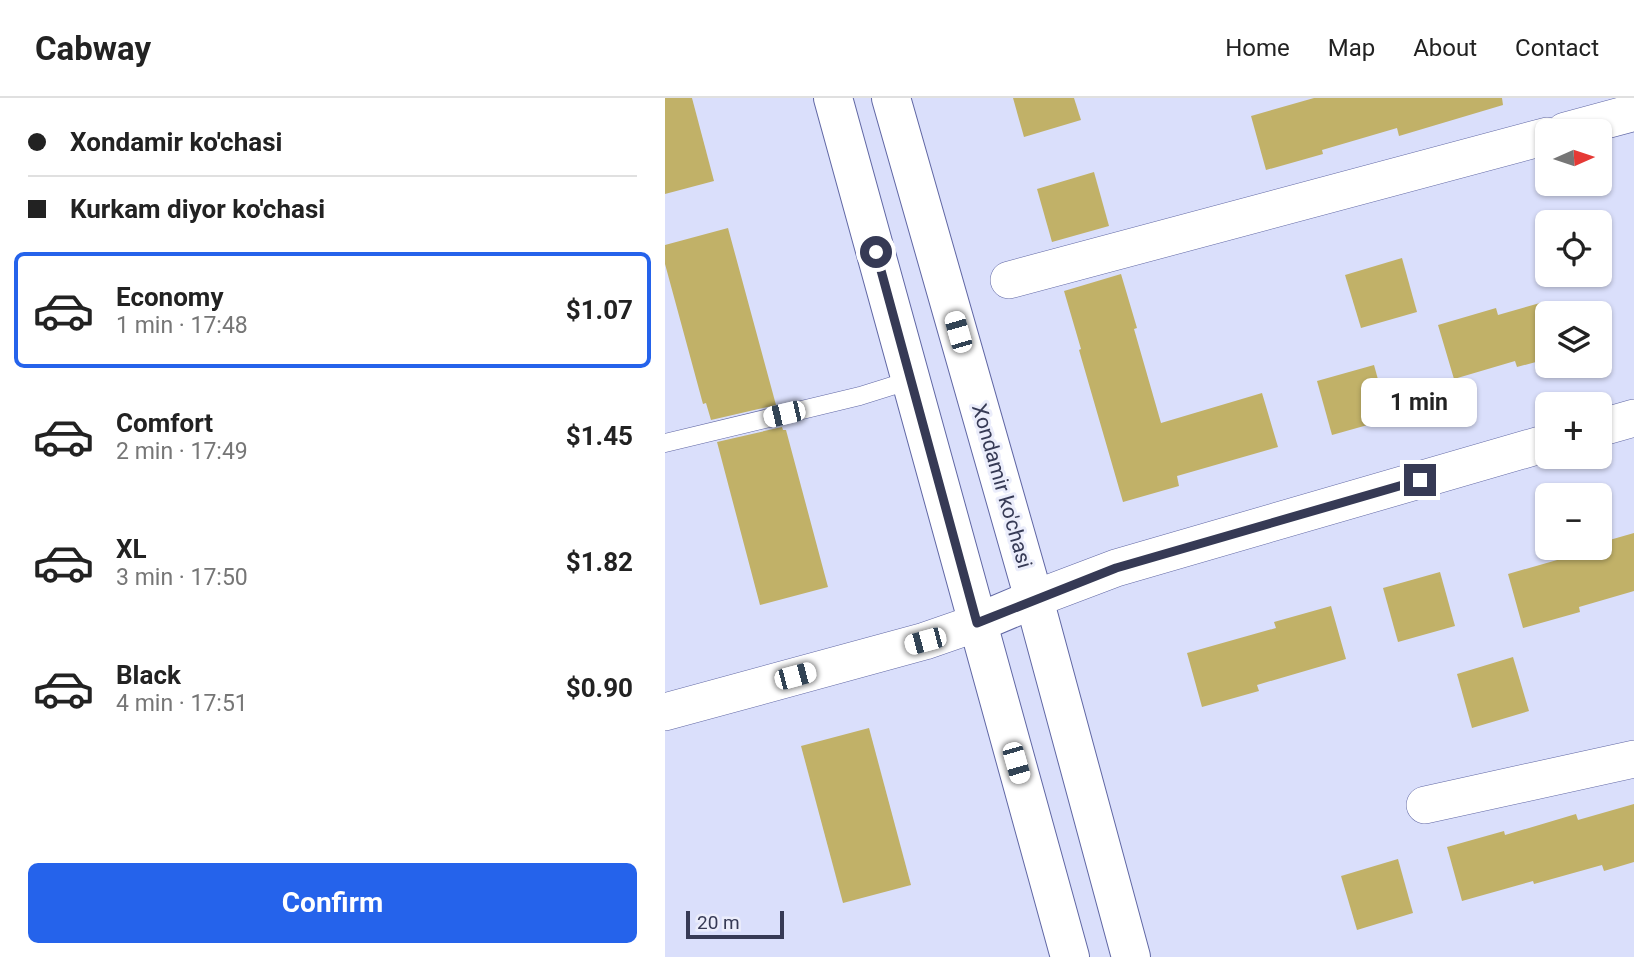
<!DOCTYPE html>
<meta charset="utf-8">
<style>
:root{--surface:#fff;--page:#f2f2f2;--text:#222;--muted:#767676;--line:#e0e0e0;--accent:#2563eb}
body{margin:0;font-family:Roboto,sans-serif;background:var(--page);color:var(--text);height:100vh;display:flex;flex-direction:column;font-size:26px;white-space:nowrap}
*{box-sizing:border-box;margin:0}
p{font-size:23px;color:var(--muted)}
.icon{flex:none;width:38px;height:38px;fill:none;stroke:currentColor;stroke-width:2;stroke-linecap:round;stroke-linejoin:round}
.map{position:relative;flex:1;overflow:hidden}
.details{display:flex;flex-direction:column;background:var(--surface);width:665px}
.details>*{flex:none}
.banner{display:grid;align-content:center;height:154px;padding:0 28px;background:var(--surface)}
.needle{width:46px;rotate:87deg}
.buttons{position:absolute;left:870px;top:21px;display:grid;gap:14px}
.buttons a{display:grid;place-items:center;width:77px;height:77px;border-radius:10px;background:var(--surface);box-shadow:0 2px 5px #0004;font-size:35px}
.scale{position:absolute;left:21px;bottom:18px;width:98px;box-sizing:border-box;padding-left:7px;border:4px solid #363a55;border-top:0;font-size:19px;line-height:24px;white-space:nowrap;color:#363a55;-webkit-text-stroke:5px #ebedfb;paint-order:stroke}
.end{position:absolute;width:32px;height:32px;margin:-16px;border:9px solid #363a55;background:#fff;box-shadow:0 0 0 4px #fff}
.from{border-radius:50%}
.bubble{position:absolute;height:49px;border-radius:10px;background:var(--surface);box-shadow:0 2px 5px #0004;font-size:23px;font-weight:700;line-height:49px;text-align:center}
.car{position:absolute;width:21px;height:42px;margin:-21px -10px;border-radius:9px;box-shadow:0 0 5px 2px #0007;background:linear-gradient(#fff 24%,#345 0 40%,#fff 0 76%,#345 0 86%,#fff 0)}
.banner b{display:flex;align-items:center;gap:24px;height:66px;font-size:26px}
.banner b+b{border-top:2px solid var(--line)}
.banner i{width:18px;height:18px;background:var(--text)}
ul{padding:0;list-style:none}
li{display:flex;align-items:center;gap:21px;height:116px;margin:0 14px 10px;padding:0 14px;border:4px solid transparent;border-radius:10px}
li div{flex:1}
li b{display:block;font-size:26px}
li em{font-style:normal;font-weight:700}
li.on{border-color:var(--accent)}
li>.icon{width:63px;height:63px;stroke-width:1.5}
.action{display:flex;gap:14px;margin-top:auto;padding:14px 28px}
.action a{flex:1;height:80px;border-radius:10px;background:var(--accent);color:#fff;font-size:28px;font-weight:700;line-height:80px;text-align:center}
header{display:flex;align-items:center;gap:42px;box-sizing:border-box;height:98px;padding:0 35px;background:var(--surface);border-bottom:2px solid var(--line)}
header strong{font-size:33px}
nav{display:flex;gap:38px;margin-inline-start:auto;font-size:24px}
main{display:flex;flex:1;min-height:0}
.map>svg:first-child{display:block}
.building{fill:#c1b168}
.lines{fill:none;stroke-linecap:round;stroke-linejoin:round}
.service-casing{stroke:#6067a4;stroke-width:19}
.minor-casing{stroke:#6067a4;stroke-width:38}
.tertiary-casing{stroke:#6067a4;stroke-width:40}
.secondary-casing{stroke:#6067a4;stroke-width:40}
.service{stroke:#fff;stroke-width:18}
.minor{stroke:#fff;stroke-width:37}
.tertiary{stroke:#fff;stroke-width:38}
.secondary{stroke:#fff;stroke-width:38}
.route{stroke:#363a55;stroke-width:9}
.labels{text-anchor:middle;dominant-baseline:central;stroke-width:6;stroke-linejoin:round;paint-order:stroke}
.street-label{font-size:21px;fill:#363a55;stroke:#ebedfb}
</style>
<header>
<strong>Cabway</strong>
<nav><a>Home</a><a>Map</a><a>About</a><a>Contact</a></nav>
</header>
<main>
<section class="details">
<div class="banner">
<b><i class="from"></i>Xondamir ko'chasi</b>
<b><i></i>Kurkam diyor ko'chasi</b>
</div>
<ul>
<li class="on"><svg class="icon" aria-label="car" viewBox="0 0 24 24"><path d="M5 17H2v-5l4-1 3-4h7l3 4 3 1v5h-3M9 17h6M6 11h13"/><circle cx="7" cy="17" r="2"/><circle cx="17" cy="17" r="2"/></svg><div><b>Economy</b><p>1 min · 17:48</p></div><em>$1.07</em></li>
<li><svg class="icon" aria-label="car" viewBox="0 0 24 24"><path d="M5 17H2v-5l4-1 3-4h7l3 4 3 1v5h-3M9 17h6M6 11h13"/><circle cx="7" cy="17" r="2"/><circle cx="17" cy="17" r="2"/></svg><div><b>Comfort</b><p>2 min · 17:49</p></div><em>$1.45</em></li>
<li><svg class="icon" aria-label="car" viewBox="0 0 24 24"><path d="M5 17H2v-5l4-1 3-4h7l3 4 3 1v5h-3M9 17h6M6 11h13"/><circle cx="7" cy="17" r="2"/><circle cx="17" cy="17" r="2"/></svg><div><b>XL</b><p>3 min · 17:50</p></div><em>$1.82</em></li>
<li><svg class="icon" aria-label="car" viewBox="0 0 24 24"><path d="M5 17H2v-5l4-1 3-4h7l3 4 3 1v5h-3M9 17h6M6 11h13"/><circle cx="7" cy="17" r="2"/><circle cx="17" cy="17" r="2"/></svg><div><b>Black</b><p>4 min · 17:51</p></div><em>$0.90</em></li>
</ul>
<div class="action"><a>Confirm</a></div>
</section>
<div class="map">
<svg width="969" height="859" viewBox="0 0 969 859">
<rect width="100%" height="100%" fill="#dadffb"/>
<g class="building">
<path d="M0 0H27L49 83 0 96Z"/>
<path d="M348 0H409L416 22 359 39Z"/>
<path d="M649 0H837L838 7 734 38 732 30 657 52 658 56 601 72 586 18Z"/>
<path d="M429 74 444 128 387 144 372 91Z"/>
<path d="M63 130 111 307 46 322 41 305 38 306 0 166V147Z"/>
<path d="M737 160 752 214 696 230 680 177Z"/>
<path d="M456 176 472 230 469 231 496 325 597 295 613 349 512 378 514 388 458 404 414 252 416 251 399 193Z"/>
<path d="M882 203V261L852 269 850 263 789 281 773 227 831 210 833 217Z"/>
<path d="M709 267 724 321 667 337 652 283Z"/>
<path d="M117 329 118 332H121L163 489 95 507 52 344Z"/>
<path d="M969 435V493L914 509 915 514 858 530 843 476 920 454 919 450H934V445Z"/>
<path d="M775 474 790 528 733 544 718 490Z"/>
<path d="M666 508 681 561 592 587 594 593 537 609 522 555 611 530 609 524Z"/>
<path d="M848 559 864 613 807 630 792 576Z"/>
<path d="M204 630 246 787 178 805 136 648Z"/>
<path d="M969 706V764L939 773 937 767 869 786 868 783 797 803 782 749 839 733 840 737 911 716 913 722Z"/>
<path d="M733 761 748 815 692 832 676 778Z"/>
</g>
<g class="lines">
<defs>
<path id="service" d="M0 345 195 298 246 282"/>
<g id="minor">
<path d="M900 33 967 15"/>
<path d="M344 182 882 38"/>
<path d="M934 330 969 320"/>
<path d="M369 501 451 470 882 345"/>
<path d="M0 614 260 543 312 525"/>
<path d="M760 707 969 661"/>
</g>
<path id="tertiary" d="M312 525 369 501"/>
<g id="secondary">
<path d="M168 0 405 859"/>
<path d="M226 0 369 501 466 859"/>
</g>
</defs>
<use href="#service" class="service-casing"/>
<use href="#minor" class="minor-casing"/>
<use href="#tertiary" class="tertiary-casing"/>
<use href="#secondary" class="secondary-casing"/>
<use href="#service" class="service"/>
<use href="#minor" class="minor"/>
<use href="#tertiary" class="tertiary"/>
<use href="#secondary" class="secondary"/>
</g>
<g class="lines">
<path class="route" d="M211 154 312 525 451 470 755 382"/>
</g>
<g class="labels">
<g class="street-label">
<text transform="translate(337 388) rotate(74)">Xondamir ko'chasi</text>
</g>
</g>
</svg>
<div class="buttons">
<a><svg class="needle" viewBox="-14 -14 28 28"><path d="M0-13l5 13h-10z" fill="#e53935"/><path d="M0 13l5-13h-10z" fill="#767676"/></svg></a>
<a><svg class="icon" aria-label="locate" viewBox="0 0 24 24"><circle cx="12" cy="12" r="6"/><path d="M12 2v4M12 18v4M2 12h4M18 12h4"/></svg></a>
<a><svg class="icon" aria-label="layers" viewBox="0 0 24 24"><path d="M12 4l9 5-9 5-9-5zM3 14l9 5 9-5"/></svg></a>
<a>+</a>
<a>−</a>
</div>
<div class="scale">20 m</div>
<i class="end from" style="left:211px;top:154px"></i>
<i class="end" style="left:755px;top:382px"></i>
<div class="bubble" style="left:696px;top:280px;width:116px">1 min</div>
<i class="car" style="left:293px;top:234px;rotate:344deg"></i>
<i class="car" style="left:119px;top:316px;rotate:257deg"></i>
<i class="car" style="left:260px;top:543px;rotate:255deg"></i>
<i class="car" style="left:130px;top:578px;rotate:75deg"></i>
<i class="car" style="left:351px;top:665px;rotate:164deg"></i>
</div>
</main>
